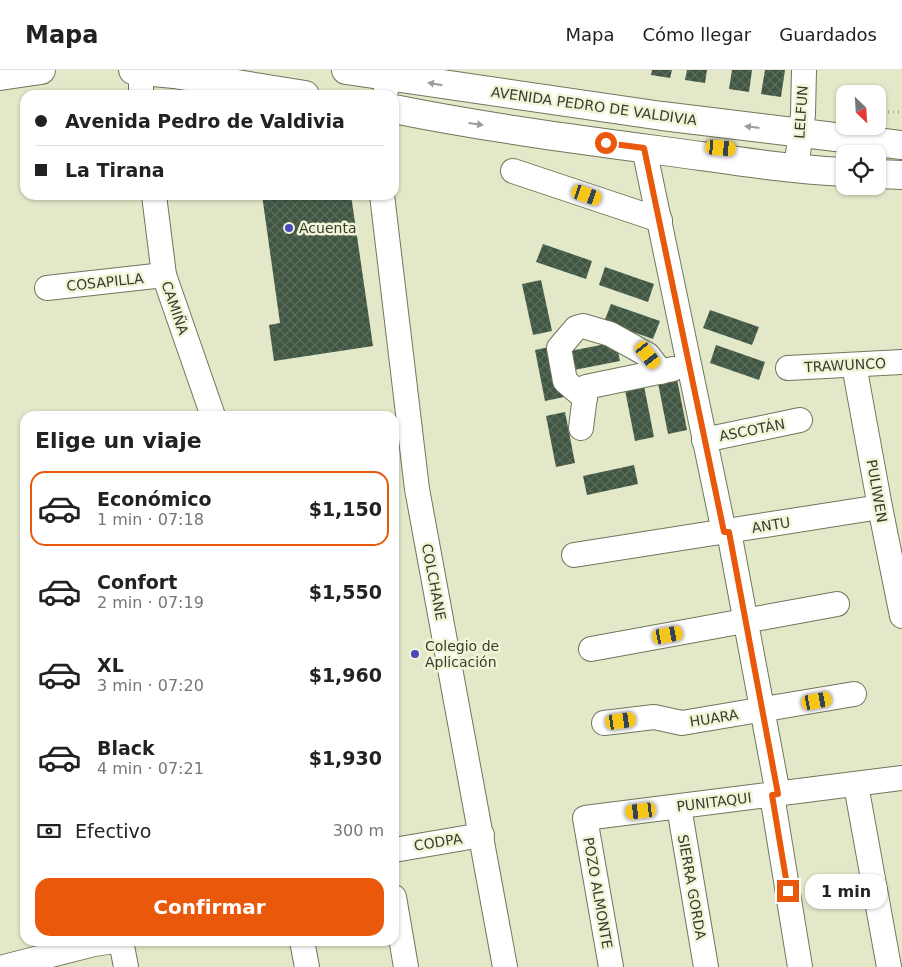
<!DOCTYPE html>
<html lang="es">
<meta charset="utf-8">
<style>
:root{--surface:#fff;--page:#f6f6f6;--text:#222;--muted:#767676;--line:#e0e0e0;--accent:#ea580c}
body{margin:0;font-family:"DejaVu Sans",sans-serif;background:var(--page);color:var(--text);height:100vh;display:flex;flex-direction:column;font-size:19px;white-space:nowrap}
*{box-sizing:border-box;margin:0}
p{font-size:16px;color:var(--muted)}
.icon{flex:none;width:28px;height:28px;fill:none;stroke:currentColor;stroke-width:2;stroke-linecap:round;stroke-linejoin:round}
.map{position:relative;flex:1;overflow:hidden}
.sheet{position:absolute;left:20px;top:341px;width:379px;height:535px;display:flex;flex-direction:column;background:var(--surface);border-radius:15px;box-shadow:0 1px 4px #0004}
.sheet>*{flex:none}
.guide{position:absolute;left:20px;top:20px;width:379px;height:110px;border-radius:15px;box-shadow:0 1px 4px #0004;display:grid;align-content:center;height:110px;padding:0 15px;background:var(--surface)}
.needle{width:32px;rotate:155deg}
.buttons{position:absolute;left:836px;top:15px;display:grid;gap:10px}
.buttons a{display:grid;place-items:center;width:50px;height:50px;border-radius:10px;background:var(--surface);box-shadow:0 1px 4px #0004;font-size:25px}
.end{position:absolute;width:22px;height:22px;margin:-11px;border:6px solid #ea580c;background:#fff;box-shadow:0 0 0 2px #fff}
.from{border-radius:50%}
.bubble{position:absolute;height:35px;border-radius:15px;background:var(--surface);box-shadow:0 1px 4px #0004;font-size:16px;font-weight:700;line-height:35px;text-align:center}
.car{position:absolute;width:15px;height:30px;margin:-15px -8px;border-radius:6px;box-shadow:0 0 4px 1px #0007;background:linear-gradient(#f5c518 24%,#345 0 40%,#f5c518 0 76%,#345 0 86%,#f5c518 0)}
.guide b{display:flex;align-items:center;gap:18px;height:48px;font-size:19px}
.guide b+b{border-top:1px solid var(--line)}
.guide i{width:12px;height:12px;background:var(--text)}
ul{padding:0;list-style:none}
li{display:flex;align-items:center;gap:15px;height:75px;margin:0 10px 8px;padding:0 5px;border:2px solid transparent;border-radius:15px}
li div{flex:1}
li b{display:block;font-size:19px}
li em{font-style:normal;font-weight:700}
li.current{border-color:var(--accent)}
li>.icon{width:45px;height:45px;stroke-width:1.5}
h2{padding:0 15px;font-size:22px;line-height:60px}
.pay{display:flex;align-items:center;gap:12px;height:55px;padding:0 15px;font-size:19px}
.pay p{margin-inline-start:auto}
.button{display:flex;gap:10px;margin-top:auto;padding:10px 15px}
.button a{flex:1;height:58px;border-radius:15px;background:var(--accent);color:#fff;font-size:20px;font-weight:700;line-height:58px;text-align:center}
header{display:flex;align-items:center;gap:30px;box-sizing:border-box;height:70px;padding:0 25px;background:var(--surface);border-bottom:1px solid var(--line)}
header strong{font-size:24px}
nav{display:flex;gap:28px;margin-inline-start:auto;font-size:18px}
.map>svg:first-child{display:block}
.building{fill:url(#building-cross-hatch)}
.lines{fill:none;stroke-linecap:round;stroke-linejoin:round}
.minor-casing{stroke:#71765a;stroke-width:26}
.major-casing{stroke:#71765a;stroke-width:30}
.path{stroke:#a0a48d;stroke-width:3;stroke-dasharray:1 4;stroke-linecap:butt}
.minor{stroke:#fff;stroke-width:24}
.major{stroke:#fff;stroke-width:28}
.oneway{fill:#9c9d97}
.route{stroke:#ea580c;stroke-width:6}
.poi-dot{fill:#4949bf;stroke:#f0f5d6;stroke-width:2}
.labels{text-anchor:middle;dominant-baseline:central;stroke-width:5;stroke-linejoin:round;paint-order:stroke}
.street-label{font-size:14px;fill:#393b2f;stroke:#f0f5d6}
.poi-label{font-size:14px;fill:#393b2f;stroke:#f0f5d6;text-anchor:start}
</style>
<header>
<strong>Mapa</strong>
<nav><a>Mapa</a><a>Cómo llegar</a><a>Guardados</a></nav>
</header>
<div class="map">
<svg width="902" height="897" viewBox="0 0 902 897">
<defs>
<pattern id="building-cross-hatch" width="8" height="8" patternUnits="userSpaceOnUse" patternTransform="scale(1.25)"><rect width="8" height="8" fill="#405642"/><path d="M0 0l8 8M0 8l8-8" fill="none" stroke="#5a6c5b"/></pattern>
</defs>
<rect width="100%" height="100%" fill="#e3e8c9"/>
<g class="building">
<path d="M652 0H672L670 8 651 5Z"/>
<path d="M687 0H707L705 13 685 10Z"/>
<path d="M732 0H752L749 22 729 19Z"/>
<path d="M765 0H785L781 27 761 24Z"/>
<path d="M262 125H351L373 276 274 291 269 255 280 253Z"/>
<path d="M543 174 592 191 586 209 536 192Z"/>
<path d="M605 197 654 214 648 232 599 215Z"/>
<path d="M541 210 552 261 533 265 522 214Z"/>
<path d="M611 234 660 251 653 269 604 252Z"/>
<path d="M710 240 759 257 752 275 703 258Z"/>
<path d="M616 272 620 291 569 301 565 282Z"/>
<path d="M716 275 765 292 759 310 710 293Z"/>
<path d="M554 276 564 327 545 331 535 280Z"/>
<path d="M677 309 687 360 668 364 658 313Z"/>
<path d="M644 316 654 367 635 371 625 320Z"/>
<path d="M565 342 575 393 556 397 546 346Z"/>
<path d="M634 395 638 414 587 425 583 406Z"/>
</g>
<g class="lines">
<defs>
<g id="minor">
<path d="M141 0V25"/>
<path d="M385 25 389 5"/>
<path d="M644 78 724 462"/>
<path d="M798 84 803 44 804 0"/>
<path d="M513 101 660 150"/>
<path d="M154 125 164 205 213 346"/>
<path d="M382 125 417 419 505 897"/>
<path d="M47 218 164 205"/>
<path d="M854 295 880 437 902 546"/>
<path d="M788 298 902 292"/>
<path d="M585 328 565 311 559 278 576 258 583 256 610 264 648 285 661 302"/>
<path d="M581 358 586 317 673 299"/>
<path d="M704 370 800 350"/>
<path d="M729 462 778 724"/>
<path d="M574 485 880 437"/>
<path d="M591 579 837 534"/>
<path d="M604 653 654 647 682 653 854 624"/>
<path d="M856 715 889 897"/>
<path d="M772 725 800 897"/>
<path d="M679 737 706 897"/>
<path d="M394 780 482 765"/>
<path d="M394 827 406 897"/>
<path d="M121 871 126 897"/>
<path d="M302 871 307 897"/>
<path d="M4 897 94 874 115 871"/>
<path d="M611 897 585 748 902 708"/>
</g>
<g id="major">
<path d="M133 0 174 4 305 25"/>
<path d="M346 0 662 46 902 75"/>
<path d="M0 6 41 0"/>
<path d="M394 39C483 57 574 69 664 81 724 89 784 99 845 102"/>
<path d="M878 104 902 105"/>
</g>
</defs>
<use href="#minor" class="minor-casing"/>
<use href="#major" class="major-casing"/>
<path class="path" d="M878 42H902"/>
<use href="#minor" class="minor"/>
<use href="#major" class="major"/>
</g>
<defs><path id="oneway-solid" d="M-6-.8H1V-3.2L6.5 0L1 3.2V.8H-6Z" transform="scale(1.25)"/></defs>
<g class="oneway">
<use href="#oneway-solid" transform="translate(435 14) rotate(-170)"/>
<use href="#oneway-solid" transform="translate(476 54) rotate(8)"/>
<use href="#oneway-solid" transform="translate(752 57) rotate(-173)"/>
</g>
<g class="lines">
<path class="route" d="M606 73 644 78 724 462H729L778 724 772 725 788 821"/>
</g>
<g class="poi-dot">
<circle cx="289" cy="158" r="5"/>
<circle cx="415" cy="584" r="5"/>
</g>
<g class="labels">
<g class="street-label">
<text transform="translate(594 36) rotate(8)">AVENIDA PEDRO DE VALDIVIA</text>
<text transform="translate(801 42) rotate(-86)">LELFUN</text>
<text transform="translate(105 212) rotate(-6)">COSAPILLA</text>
<text transform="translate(175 238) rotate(71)">CAMIÑA</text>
<text transform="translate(845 295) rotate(-3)">TRAWUNCO</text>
<text transform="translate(752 360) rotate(-11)">ASCOTÁN</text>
<text transform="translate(877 421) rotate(80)">PULIWEN</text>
<text transform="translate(771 455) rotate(-9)">ANTU</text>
<text transform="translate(434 512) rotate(79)">COLCHANE</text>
<text transform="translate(714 648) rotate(-9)">HUARA</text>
<text transform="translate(714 732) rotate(-7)">PUNITAQUI</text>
<text transform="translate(438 772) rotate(-9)">CODPA</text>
<text transform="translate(692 817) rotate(80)">SIERRA GORDA</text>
<text transform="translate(598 823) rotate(80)">POZO ALMONTE</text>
</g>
<g class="poi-label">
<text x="299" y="158">Acuenta</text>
<text x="425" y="576">Colegio de<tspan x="425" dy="16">Aplicación</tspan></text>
</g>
</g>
</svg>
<div class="buttons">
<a><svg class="needle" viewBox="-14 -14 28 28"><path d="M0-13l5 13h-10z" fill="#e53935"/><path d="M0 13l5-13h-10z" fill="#767676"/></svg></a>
<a><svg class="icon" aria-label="locate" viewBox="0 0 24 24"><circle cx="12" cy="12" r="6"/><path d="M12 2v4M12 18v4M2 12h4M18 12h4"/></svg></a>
</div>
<i class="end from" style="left:606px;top:73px"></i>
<i class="end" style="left:788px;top:821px"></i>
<div class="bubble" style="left:805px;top:804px;width:82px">1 min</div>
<i class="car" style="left:721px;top:78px;rotate:95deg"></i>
<i class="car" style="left:587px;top:125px;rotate:109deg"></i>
<i class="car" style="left:648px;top:285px;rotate:142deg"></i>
<i class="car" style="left:668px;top:565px;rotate:80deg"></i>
<i class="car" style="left:817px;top:631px;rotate:80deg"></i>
<i class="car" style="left:621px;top:651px;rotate:82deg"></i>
<i class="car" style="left:641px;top:741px;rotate:263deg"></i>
<div class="guide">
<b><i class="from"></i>Avenida Pedro de Valdivia</b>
<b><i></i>La Tirana</b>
</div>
<section class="sheet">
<h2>Elige un viaje</h2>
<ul>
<li class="current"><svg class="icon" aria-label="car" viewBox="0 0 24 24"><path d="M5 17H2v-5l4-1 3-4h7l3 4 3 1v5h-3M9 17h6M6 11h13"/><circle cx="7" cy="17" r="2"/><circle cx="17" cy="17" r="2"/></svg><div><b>Económico</b><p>1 min · 07:18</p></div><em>$1,150</em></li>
<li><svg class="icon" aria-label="car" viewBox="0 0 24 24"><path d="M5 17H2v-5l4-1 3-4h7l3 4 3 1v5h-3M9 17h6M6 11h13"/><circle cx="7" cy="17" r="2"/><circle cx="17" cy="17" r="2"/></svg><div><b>Confort</b><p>2 min · 07:19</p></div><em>$1,550</em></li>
<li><svg class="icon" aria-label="car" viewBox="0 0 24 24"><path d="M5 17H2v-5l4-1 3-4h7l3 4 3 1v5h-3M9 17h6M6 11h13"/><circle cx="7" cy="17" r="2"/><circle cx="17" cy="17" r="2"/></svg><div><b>XL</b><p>3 min · 07:20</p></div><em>$1,960</em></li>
<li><svg class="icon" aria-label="car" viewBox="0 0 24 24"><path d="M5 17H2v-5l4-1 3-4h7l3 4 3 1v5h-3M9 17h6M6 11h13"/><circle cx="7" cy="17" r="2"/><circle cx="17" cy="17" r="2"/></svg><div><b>Black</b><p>4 min · 07:21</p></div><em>$1,930</em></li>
</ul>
<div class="pay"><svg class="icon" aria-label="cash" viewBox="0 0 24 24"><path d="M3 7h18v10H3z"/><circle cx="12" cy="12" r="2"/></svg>Efectivo<p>300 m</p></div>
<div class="button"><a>Confirmar</a></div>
</section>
</div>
